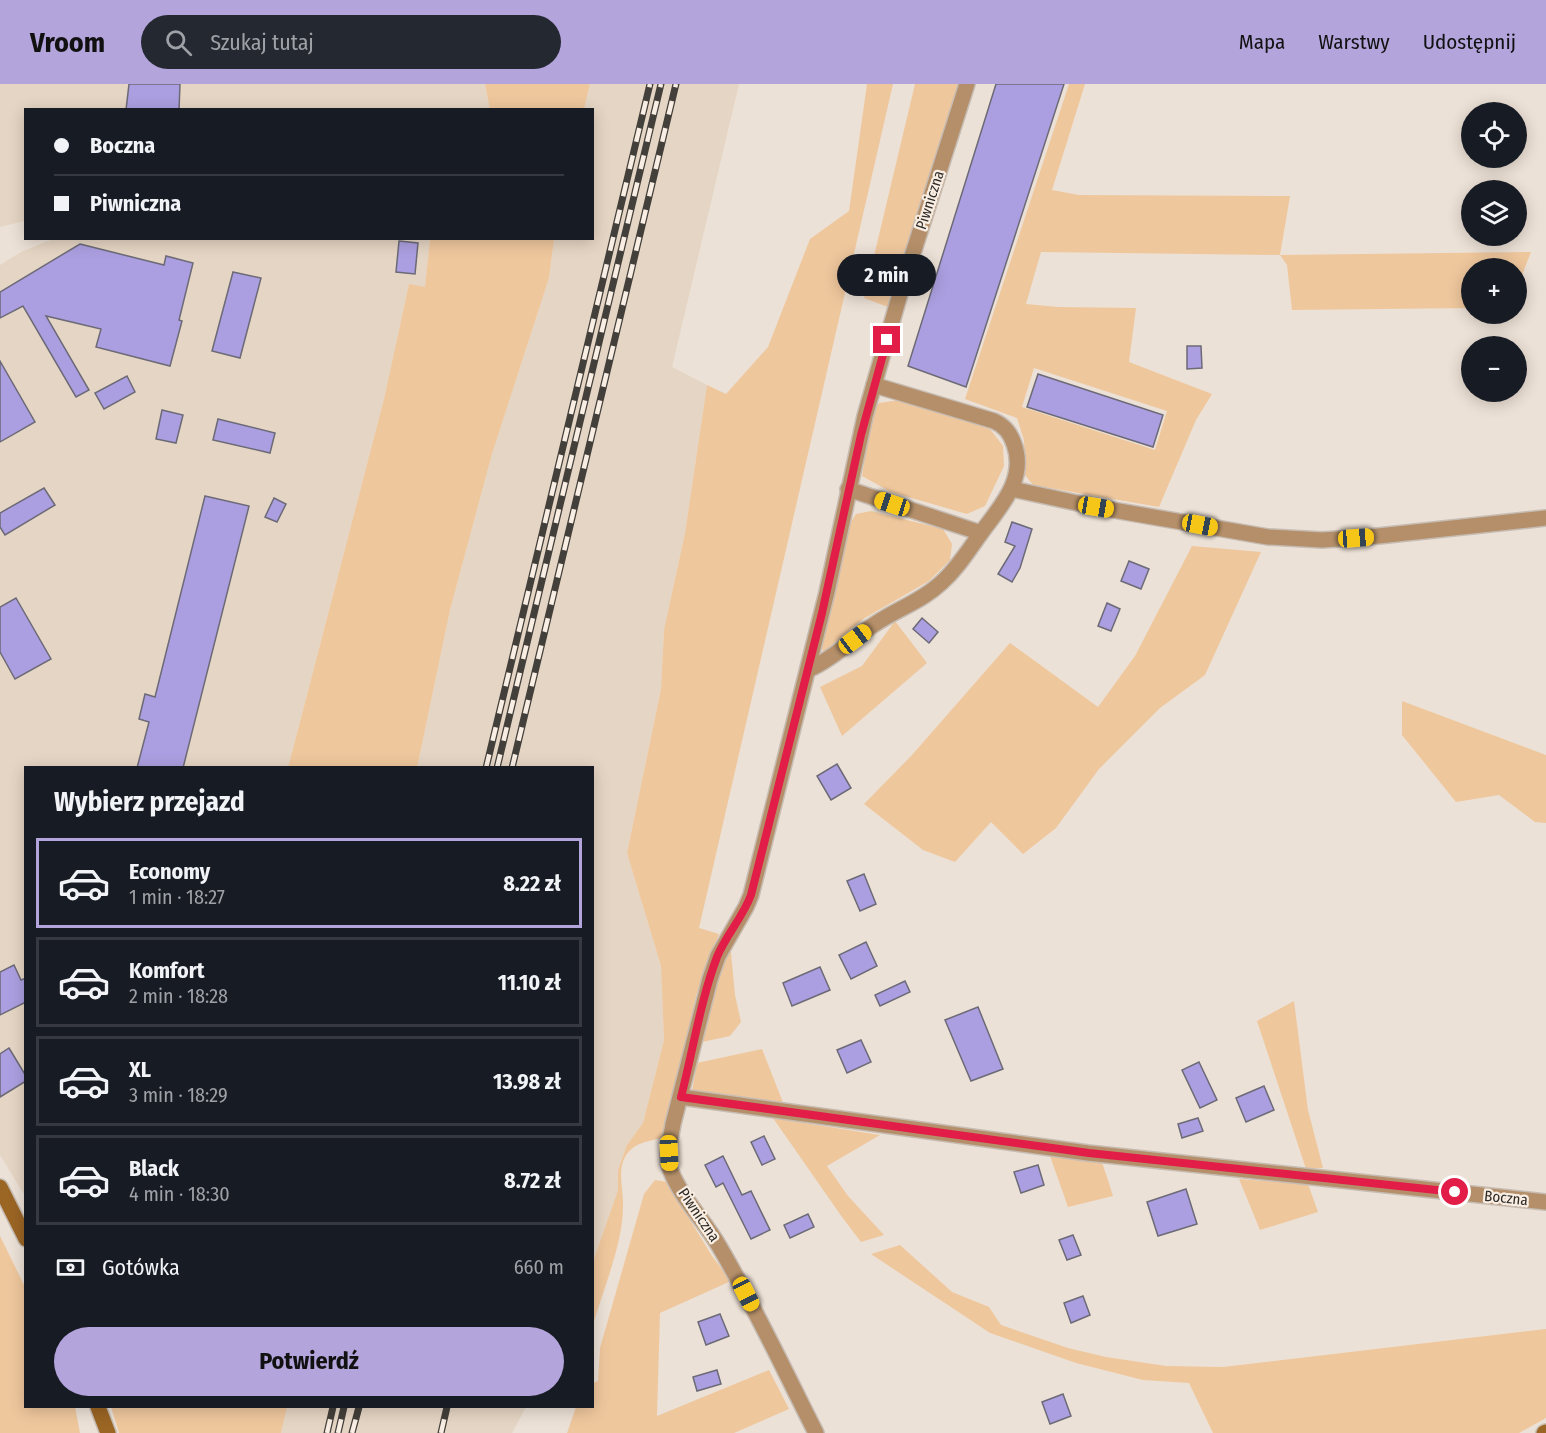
<!DOCTYPE html>
<html lang="pl">
<meta charset="utf-8">
<style>
:root{--surface:#171b24;--page:#242831;--text:#f1f3f6;--muted:#9ea1a6;--line:#363941;--accent:#b4a4dc}
body{margin:0;font-family:"Fira Sans Condensed",sans-serif;background:var(--page);color:var(--text);height:100vh;display:flex;flex-direction:column;font-size:22px;white-space:nowrap}
*{box-sizing:border-box;margin:0}
p{font-size:20px;color:var(--muted)}
.icon{flex:none;width:33px;height:33px;fill:none;stroke:currentColor;stroke-width:2;stroke-linecap:round;stroke-linejoin:round}
.map{position:relative;flex:1;overflow:hidden}
.side{position:absolute;left:24px;top:682px;width:570px;height:642px;display:flex;flex-direction:column;background:var(--surface);border-radius:0px;box-shadow:0 3px 15px #0003}
.side>*{flex:none}
.guide{position:absolute;left:24px;top:24px;width:570px;height:132px;border-radius:0px;box-shadow:0 3px 15px #0003;display:grid;align-content:center;height:132px;padding:0 30px;background:var(--surface)}
.fabs{position:absolute;left:1461px;top:18px;display:grid;gap:12px}
.fabs a{display:grid;place-items:center;width:66px;height:66px;border-radius:50%;background:var(--surface);box-shadow:0 3px 15px #0003;font-size:30px}
.end{position:absolute;width:27px;height:27px;margin:-14px;border:8px solid #e11d48;background:#fff;box-shadow:0 0 0 3px #fff}
.from{border-radius:50%}
.bubble{position:absolute;height:42px;border-radius:21px;background:var(--surface);box-shadow:0 3px 15px #0003;font-size:20px;font-weight:700;line-height:42px;text-align:center}
.car{position:absolute;width:18px;height:36px;margin:-18px -9px;border-radius:8px;box-shadow:0 0 4px 2px #0007;background:linear-gradient(#f5c518 24%,#345 0 40%,#f5c518 0 76%,#345 0 86%,#f5c518 0)}
.guide b{display:flex;align-items:center;gap:21px;height:57px;font-size:22px}
.guide b+b{border-top:2px solid var(--line)}
.guide i{width:15px;height:15px;background:var(--text)}
ul{padding:0;list-style:none}
li{display:flex;align-items:center;gap:18px;height:90px;margin:0 12px 9px;padding:0 18px;border:3px solid var(--line);border-radius:0px}
li div{flex:1}
li b{display:block;font-size:22px}
li em{font-style:normal;font-weight:700}
li.selected{border-color:var(--accent)}
li>.icon{width:54px;height:54px;stroke-width:1.5}
h2{padding:0 30px;font-size:27px;line-height:72px}
.pay{display:flex;align-items:center;gap:15px;height:66px;padding:0 30px;font-size:22px}
.pay p{margin-inline-start:auto}
.cta{display:flex;gap:12px;margin-top:auto;padding:12px 30px}
.cta a{flex:1;height:69px;border-radius:36px;background:var(--accent);color:#111;font-size:24px;font-weight:700;line-height:69px;text-align:center}
header{display:flex;align-items:center;gap:36px;box-sizing:border-box;height:84px;padding:0 30px;background:var(--accent);color:#111}
header strong{font-size:28px}
nav{display:flex;gap:33px;margin-inline-start:auto;font-size:21px}
.search{width:420px;height:54px;background:var(--page);display:flex;align-items:center;gap:15px;box-sizing:border-box;padding:0 21px;border-radius:33px;color:var(--muted);font-size:22px}
.map>svg:first-child{display:block}
.built{fill:#e5d5c4}
.green{fill:#efc79d;fill-rule:evenodd}
.building{fill:#ac9fe1;stroke:#6c6a76;stroke-width:1.5}
.lines{fill:none;stroke-linecap:round;stroke-linejoin:round}
.street-casing{stroke:#c6bcb3;stroke-width:18}
.secondary-casing{stroke:#c6bcb3;stroke-width:18}
.street{stroke:#b48f69;stroke-width:15}
.secondary{stroke:#9b6524;stroke-width:15}
.rail-casing{stroke:#433f3a;stroke-width:7}
.rail{stroke:#f9eee3;stroke-width:4.5;stroke-dasharray:14;stroke-linecap:butt}
.route{stroke:#e11d48;stroke-width:8}
.labels{text-anchor:middle;dominant-baseline:central;stroke-width:4.5;stroke-linejoin:round;paint-order:stroke}
.street-label{font-size:15px;fill:#2e2a26;stroke:#f9eee3}
</style>
<header>
<strong>Vroom</strong>
<div class="search"><svg class="icon" aria-label="search" viewBox="0 0 24 24"><circle cx="10" cy="10" r="6"/><path d="M15 15l6 6"/></svg>Szukaj tutaj</div>
<nav><a>Mapa</a><a>Warstwy</a><a>Udostępnij</a></nav>
</header>
<div class="map">
<svg width="1546" height="1349" viewBox="0 0 1546 1349">
<rect width="100%" height="100%" fill="#ece1d6"/>
<g class="built">
<path d="M0 0H485L490 25 26 26 25 137 0 143Z"/>
<path d="M590 0H739L672 283 707 301 685 449 664 546 661 605 627 769 661 882 664 956 643 1039 627 1061 618 1086V1106L593 1178 592 684H417L450 526 492 370 549 194 554 155 592 154V26L584 25Z"/>
<path d="M53 155H430L425 203 409 201 384 315 288 684H26L25 1112 0 1071V181L21 168Z"/>
<path d="M287 1323H526L512 1349H281Z"/>
</g>
<g class="green">
<path d="M485 0H590L584 25 490 26Z"/>
<path d="M867 0H893L699 844 719 850 696 912 667 1046 661 1054C647 1058 634 1058 625 1073 617 1088 624 1107 623 1123 623 1159 603 1206 593 1241V1178L618 1106V1086L627 1061 643 1039 664 956 661 882 627 769 661 605 664 546 685 449 707 301 726 310 768 263 810 155 849 127Z"/>
<path d="M915 0H959L888 223 864 214Z"/>
<path d="M1069 0H1085L1052 106 1079 111 1290 112 1280 171 1531 168 1517 204 1516 184H1472L1471 224 1292 226 1287 181 1280 171 1041 168 1026 220 1058 223 1136 224 1129 278 1212 310 1196 336 1159 423 1033 401 1025 391 1024 356 1017 334 965 315ZM1034 284 1167 327 1155 366 1022 323Z"/>
<path d="M430 155H554L549 194 492 370 450 526 417 684H288L384 315 409 200 425 203Z"/>
<path d="M900 316 990 345 1003 362 1004 382 985 422 967 430 891 408 862 392 872 328 879 319Z"/>
<path d="M871 427 943 445 952 460 950 476 929 497 863 535 823 568 821 558 844 449 856 430Z"/>
<path d="M1192 462 1261 468 1205 591 1160 624 1099 685 1056 744 1023 770 991 738 955 778 923 766 864 720 912 671 1010 559 1098 623 1135 572Z"/>
<path d="M895 537 927 579 842 652 820 603 862 582Z"/>
<path d="M1402 617 1546 671V739L1535 738 1499 711 1456 718 1402 651Z"/>
<path d="M730 858 735 911 741 938 730 952 702 958 717 887Z"/>
<path d="M1294 917 1308 1026 1323 1084 1306 1085 1257 937Z"/>
<path d="M762 965 784 1021 692 1007 697 979Z"/>
<path d="M773 1034 880 1051 827 1082 848 1112 884 1151 861 1158 842 1133Z"/>
<path d="M1050 1072 1102 1078 1113 1112 1068 1123Z"/>
<path d="M1239 1095 1308 1100 1318 1128 1260 1146Z"/>
<path d="M655 1096 667 1098 712 1172 731 1197 660 1229 657 1332 769 1286 789 1325 734 1349H567L576 1323H592L593 1299 598 1297 600 1264 644 1110Z"/>
<path d="M0 1152 25 1203 26 1323H75L80 1349H0Z"/>
<path d="M900 1161 952 1208 989 1223 1001 1241 1068 1264 1106 1273 1166 1282 1223 1283 1546 1245V1334L1519 1349H1213L1189 1299 1143 1296 1076 1279 990 1249 871 1170Z"/>
<path d="M111 1323H287L281 1349H119Z"/>
</g>
<g class="building">
<path d="M129 0H180L179 26H126Z"/>
<path d="M996 0H1064L966 303 908 282Z"/>
<path d="M399 157 418 159 415 190 396 188Z"/>
<path d="M80 160 164 181 166 172 193 179 179 236 182 237 170 282 96 263 101 245 46 232 89 306 76 313 23 222 0 234V208Z"/>
<path d="M233 188 261 194 240 274 212 267Z"/>
<path d="M1187 262H1201L1202 284 1187 285Z"/>
<path d="M0 277 35 338 0 358Z"/>
<path d="M1038 290 1163 331 1153 363 1027 323Z"/>
<path d="M127 292 135 308 104 325 95 309Z"/>
<path d="M162 326 183 331 176 359 156 355Z"/>
<path d="M218 335 275 349 270 369 213 356Z"/>
<path d="M44 404 55 421 5 451 0 443V429Z"/>
<path d="M205 412 249 422 183 684H137L149 638 139 635 145 610 155 613Z"/>
<path d="M274 414 286 420 277 438 265 433Z"/>
<path d="M1012 438 1032 445 1020 484 1012 498 998 490 1015 462 1005 458Z"/>
<path d="M1129 477 1149 485 1141 505 1121 497Z"/>
<path d="M16 514 51 575 15 595 0 568V523Z"/>
<path d="M1107 519 1120 525 1111 547 1098 542Z"/>
<path d="M922 534 938 548 929 559 913 545Z"/>
<path d="M837 680 851 704 831 716 817 692Z"/>
<path d="M864 790 876 820 860 827 847 797Z"/>
<path d="M866 858 877 882 851 895 839 871Z"/>
<path d="M14 881 21 896 26 894V918L0 931V888Z"/>
<path d="M820 883 830 906 792 922 783 899Z"/>
<path d="M905 897 910 908 880 922 875 911Z"/>
<path d="M978 923 1003 985 971 997 945 936Z"/>
<path d="M861 956 871 978 847 989 837 966Z"/>
<path d="M9 964 26 992V997L0 1013V970Z"/>
<path d="M1199 978 1217 1016 1200 1024 1182 986Z"/>
<path d="M1264 1002 1274 1026 1246 1038 1236 1014Z"/>
<path d="M1198 1034 1203 1047 1182 1054 1178 1040Z"/>
<path d="M764 1052 775 1075 762 1081 751 1058Z"/>
<path d="M723 1072 742 1111 751 1107 770 1146 751 1155 723 1099 716 1103 705 1081Z"/>
<path d="M1038 1081 1044 1101 1021 1109 1014 1088Z"/>
<path d="M1186 1105 1197 1140 1158 1152 1147 1118Z"/>
<path d="M808 1130 814 1143 790 1154 784 1141Z"/>
<path d="M1073 1151 1081 1171 1067 1176 1059 1156Z"/>
<path d="M1083 1212 1090 1231 1071 1239 1064 1219Z"/>
<path d="M720 1230 729 1252 706 1261 698 1238Z"/>
<path d="M717 1286 721 1300 697 1307 693 1293Z"/>
<path d="M1063 1310 1071 1332 1050 1340 1042 1318Z"/>
</g>
<g class="lines">
<defs>
<g id="street">
<path d="M848 405 981 449"/>
<path d="M1012 405 1096 423 1268 453 1322 456 1369 453 1546 434"/>
<path d="M808 586C833 575 852 555 875 540 897 525 922 517 941 499 957 485 968 467 981 449 1000 423 1027 395 1014 360 1010 349 1005 342 994 337L874 301"/>
<path d="M681 1013 1088 1069 1546 1118"/>
<path d="M816 1349C784 1286 755 1223 719 1162 704 1136 681 1114 670 1085 665 1071 671 1054 673 1040L710 895 718 872 746 823 751 811 827 508 865 332 900 210 967 0"/>
</g>
<g id="secondary">
<path d="M0 1103 26 1155"/>
<path d="M98 1323 108 1349"/>
<path d="M1544 1349 1546 1348"/>
</g>
</defs>
<use href="#street" class="street-casing"/>
<use href="#secondary" class="secondary-casing"/>
<use href="#street" class="street"/>
<use href="#secondary" class="secondary"/>
<defs>
<g id="rail">
<path d="M486 684 650 0"/>
<path d="M497 684 661 0"/>
<path d="M512 684 676 0"/>
<path d="M327 1349 333 1323"/>
<path d="M338 1349 344 1323"/>
<path d="M352 1349 359 1323"/>
<path d="M441 1349 447 1323"/>
</g>
</defs>
<use href="#rail" class="rail-casing"/>
<use href="#rail" class="rail"/>
</g>
<g class="lines">
<path class="route" d="M887 256 861 351 822 529 751 811C743 833 726 851 717 873 700 918 693 967 681 1013L1089 1069 1455 1108"/>
</g>
<g class="labels">
<g class="street-label">
<text transform="translate(930 116) rotate(-72)">Piwniczna</text>
<text transform="translate(1506 1114) rotate(6)">Boczna</text>
<text transform="translate(699 1131) rotate(56)">Piwniczna</text>
</g>
</g>
</svg>
<div class="fabs">
<a><svg class="icon" aria-label="locate" viewBox="0 0 24 24"><circle cx="12" cy="12" r="6"/><path d="M12 2v4M12 18v4M2 12h4M18 12h4"/></svg></a>
<a><svg class="icon" aria-label="layers" viewBox="0 0 24 24"><path d="M12 4l9 5-9 5-9-5zM3 14l9 5 9-5"/></svg></a>
<a>+</a>
<a>−</a>
</div>
<i class="end from" style="left:1455px;top:1108px"></i>
<i class="end" style="left:887px;top:256px"></i>
<div class="bubble" style="left:837px;top:170px;width:99px">2 min</div>
<i class="car" style="left:892px;top:420px;rotate:288deg"></i>
<i class="car" style="left:1096px;top:423px;rotate:100deg"></i>
<i class="car" style="left:1200px;top:441px;rotate:101deg"></i>
<i class="car" style="left:1356px;top:454px;rotate:86deg"></i>
<i class="car" style="left:855px;top:555px;rotate:53deg"></i>
<i class="car" style="left:669px;top:1069px;rotate:177deg"></i>
<i class="car" style="left:746px;top:1210px;rotate:153deg"></i>
<div class="guide">
<b><i class="from"></i>Boczna</b>
<b><i></i>Piwniczna</b>
</div>
<section class="side">
<h2>Wybierz przejazd</h2>
<ul>
<li class="selected"><svg class="icon" aria-label="car" viewBox="0 0 24 24"><path d="M5 17H2v-5l4-1 3-4h7l3 4 3 1v5h-3M9 17h6M6 11h13"/><circle cx="7" cy="17" r="2"/><circle cx="17" cy="17" r="2"/></svg><div><b>Economy</b><p>1 min · 18:27</p></div><em>8.22 zł</em></li>
<li><svg class="icon" aria-label="car" viewBox="0 0 24 24"><path d="M5 17H2v-5l4-1 3-4h7l3 4 3 1v5h-3M9 17h6M6 11h13"/><circle cx="7" cy="17" r="2"/><circle cx="17" cy="17" r="2"/></svg><div><b>Komfort</b><p>2 min · 18:28</p></div><em>11.10 zł</em></li>
<li><svg class="icon" aria-label="car" viewBox="0 0 24 24"><path d="M5 17H2v-5l4-1 3-4h7l3 4 3 1v5h-3M9 17h6M6 11h13"/><circle cx="7" cy="17" r="2"/><circle cx="17" cy="17" r="2"/></svg><div><b>XL</b><p>3 min · 18:29</p></div><em>13.98 zł</em></li>
<li><svg class="icon" aria-label="car" viewBox="0 0 24 24"><path d="M5 17H2v-5l4-1 3-4h7l3 4 3 1v5h-3M9 17h6M6 11h13"/><circle cx="7" cy="17" r="2"/><circle cx="17" cy="17" r="2"/></svg><div><b>Black</b><p>4 min · 18:30</p></div><em>8.72 zł</em></li>
</ul>
<div class="pay"><svg class="icon" aria-label="cash" viewBox="0 0 24 24"><path d="M3 7h18v10H3z"/><circle cx="12" cy="12" r="2"/></svg>Gotówka<p>660 m</p></div>
<div class="cta"><a>Potwierdź</a></div>
</section>
</div>
